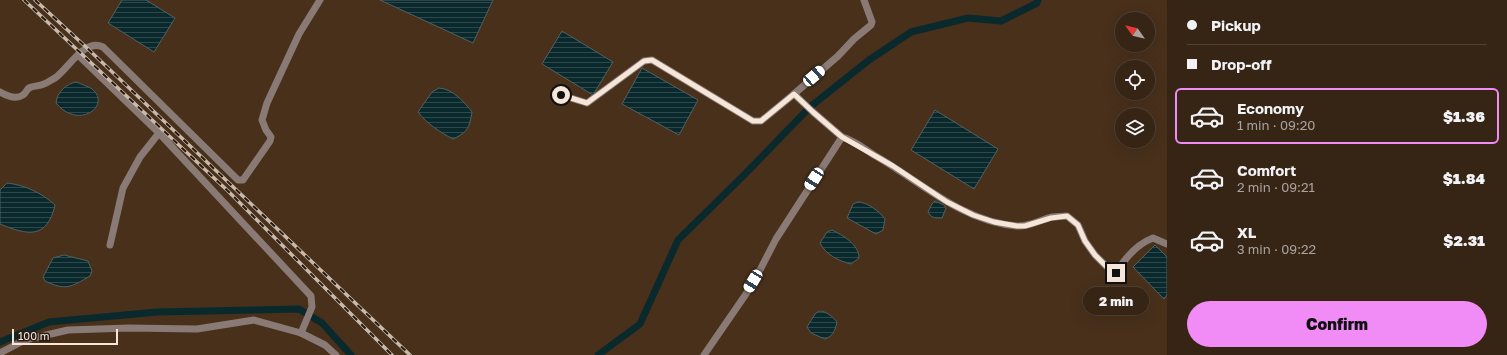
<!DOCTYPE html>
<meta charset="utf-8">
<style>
:root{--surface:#362414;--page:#413022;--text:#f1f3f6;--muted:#aaa4a0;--line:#504134;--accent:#f18bf5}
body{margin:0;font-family:"Golos Text",sans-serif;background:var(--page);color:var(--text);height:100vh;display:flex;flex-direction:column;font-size:15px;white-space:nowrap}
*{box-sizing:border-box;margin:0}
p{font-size:13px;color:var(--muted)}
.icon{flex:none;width:22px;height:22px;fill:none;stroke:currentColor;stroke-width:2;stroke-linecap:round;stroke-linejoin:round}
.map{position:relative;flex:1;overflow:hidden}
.panel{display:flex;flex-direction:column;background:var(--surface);width:340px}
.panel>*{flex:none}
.banner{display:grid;align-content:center;height:88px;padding:0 20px;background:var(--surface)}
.needle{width:26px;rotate:304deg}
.controls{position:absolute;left:1115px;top:12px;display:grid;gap:8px}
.controls a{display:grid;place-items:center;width:40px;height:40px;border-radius:50%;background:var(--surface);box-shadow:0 4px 16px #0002,0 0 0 1px var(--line);font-size:20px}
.scale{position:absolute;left:12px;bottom:10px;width:106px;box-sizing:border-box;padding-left:4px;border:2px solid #f5e6d9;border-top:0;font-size:11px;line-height:14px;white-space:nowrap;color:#f5e6d9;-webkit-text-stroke:3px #261b12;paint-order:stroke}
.end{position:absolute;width:18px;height:18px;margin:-9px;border:5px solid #f5e6d9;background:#111;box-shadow:0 0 0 2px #111}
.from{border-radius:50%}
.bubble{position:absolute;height:28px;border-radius:14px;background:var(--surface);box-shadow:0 4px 16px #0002,0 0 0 1px var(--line);font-size:13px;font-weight:800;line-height:28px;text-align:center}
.car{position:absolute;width:12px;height:24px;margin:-12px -6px;border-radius:5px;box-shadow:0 0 3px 1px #0007;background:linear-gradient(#fff 24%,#345 0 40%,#fff 0 76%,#345 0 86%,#fff 0)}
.banner b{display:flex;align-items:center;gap:14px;height:38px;font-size:15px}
.banner b+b{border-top:1px solid var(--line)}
.banner i{width:10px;height:10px;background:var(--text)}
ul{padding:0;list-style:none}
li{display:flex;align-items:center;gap:12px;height:56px;margin:0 8px 6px;padding:0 12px;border:2px solid transparent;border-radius:6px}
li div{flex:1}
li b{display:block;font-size:15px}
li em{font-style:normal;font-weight:800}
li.on{border-color:var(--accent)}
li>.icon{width:36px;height:36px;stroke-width:1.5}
.button{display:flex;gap:8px;margin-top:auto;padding:8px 20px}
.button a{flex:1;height:46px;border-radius:24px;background:var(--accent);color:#111;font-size:16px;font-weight:800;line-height:46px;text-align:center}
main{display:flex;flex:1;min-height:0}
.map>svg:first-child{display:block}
.water{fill:url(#water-rules);stroke:#506261}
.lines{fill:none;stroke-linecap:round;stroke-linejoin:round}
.canal{stroke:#0a292d;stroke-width:7}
.minor{stroke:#8a7a75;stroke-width:7}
.rail-casing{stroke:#cab9aa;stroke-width:3.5}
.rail{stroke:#261b12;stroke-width:2;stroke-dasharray:6;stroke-linecap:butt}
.route{stroke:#f5e6d9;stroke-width:5}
</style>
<main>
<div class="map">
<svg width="1167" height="355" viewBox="0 0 1167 355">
<defs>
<pattern id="water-rules" width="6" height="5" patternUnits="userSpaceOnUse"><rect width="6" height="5" fill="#0a292d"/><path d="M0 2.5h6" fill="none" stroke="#2e484b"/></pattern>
</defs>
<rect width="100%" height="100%" fill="#48301b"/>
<g class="water">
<path d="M122 0H146L175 18 154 52 108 23Z"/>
<path d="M380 0H493L473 43Z"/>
<path d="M562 31 613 62 593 95 542 64Z"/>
<path d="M642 68 698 100 679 135 622 104Z"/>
<path d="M77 82C82 85 88 86 92 89 112 105 79 131 56 103 57 92 67 83 77 82Z"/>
<path d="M439 88C453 89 464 102 472 112 469 128 468 132 453 139 440 132 427 124 418 112L432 92Z"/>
<path d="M935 110 998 149 974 189 911 150Z"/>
<path d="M7 183C25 185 42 193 55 205 47 240 27 235 0 224V190Z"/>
<path d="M935 201 944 205 946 208 942 218C935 218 931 218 928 212L932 204Z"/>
<path d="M858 202C867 202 879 211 885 219L883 230 876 234 847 218 853 204Z"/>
<path d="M832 230C842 235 859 244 859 258L851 264C839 261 826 255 820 243L827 232Z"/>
<path d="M1155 245 1167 257V295L1164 299 1133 267Z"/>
<path d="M64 255 88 261 92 271 90 276C71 287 66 291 45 281L43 277 53 258Z"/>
<path d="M819 311C826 311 833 317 837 322 835 331 833 336 825 339L811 333 807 327 815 314Z"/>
</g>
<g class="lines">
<g class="canal">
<path d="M0 342 49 322 157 312 299 309 322 323 351 355"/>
<path d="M598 355 640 324 678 240 745 174 810 107 869 60 911 32 968 18 1001 21 1037 3 1038 0"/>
</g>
<g class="minor">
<path d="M78 55 159 133 140 157 123 188 110 245"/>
<path d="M0 92C7 96 16 100 23 95 26 93 27 89 29 88 33 86 38 86 41 85 46 84 51 80 55 78 69 68 84 38 103 47L238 180H243L270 141 271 137 266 130 262 120 267 103 299 34 320 0"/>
<path d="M794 94 838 56 854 39 871 25 872 22 864 0"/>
<path d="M561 95 587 103 644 61 652 60 753 121H761L794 94 813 112 842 137"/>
<path d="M159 133 311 296 312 307 301 333"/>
<path d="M0 353 25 340 68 330 129 328 197 329 254 320 301 333 325 345 336 355"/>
<path d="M704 355 746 294 761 268 776 239 842 137C853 140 865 149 874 155 920 181 962 222 1017 226 1029 227 1040 220 1052 217 1057 217 1062 216 1067 216L1078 225 1085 241 1095 255 1113 273H1116C1125 258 1137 244 1153 238L1167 244"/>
</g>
<defs>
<g id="rail">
<path d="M24 0 229 192 392 355"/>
<path d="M35 0 87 48 410 355"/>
</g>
</defs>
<use href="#rail" class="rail-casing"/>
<use href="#rail" class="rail"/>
</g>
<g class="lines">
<path class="route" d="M561 95 587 103 644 61 652 60 753 121H761L794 94 813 112 842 137 893 166 947 202 973 215 994 222 1017 226H1025L1051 218 1067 216 1078 225 1085 241 1095 255 1113 273H1116"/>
</g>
</svg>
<div class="controls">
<a><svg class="needle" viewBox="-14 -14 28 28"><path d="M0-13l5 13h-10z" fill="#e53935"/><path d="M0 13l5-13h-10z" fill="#aaa4a0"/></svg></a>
<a><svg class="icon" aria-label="locate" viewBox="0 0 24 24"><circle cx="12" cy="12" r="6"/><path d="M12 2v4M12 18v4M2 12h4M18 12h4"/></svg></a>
<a><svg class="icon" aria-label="layers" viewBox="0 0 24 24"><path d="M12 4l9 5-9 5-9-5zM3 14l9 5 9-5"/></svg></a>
</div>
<div class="scale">100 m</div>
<i class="end from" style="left:561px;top:95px"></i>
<i class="end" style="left:1116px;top:273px"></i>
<div class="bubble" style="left:1083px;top:287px;width:66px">2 min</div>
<i class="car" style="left:814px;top:76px;rotate:49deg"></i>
<i class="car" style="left:814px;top:179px;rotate:213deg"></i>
<i class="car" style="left:753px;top:281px;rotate:211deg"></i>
</div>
<section class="panel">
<div class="banner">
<b><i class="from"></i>Pickup</b>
<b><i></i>Drop-off</b>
</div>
<ul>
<li class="on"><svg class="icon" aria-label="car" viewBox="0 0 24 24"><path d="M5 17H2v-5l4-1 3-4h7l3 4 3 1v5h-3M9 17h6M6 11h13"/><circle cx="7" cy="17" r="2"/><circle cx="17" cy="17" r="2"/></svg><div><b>Economy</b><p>1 min · 09:20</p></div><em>$1.36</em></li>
<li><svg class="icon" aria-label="car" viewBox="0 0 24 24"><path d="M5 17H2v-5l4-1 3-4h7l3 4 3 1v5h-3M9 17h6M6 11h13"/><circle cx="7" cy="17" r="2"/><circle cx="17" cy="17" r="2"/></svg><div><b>Comfort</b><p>2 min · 09:21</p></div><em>$1.84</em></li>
<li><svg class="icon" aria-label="car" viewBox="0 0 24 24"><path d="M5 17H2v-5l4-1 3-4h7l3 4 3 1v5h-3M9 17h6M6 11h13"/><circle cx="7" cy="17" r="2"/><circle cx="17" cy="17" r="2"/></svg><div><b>XL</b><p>3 min · 09:22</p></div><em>$2.31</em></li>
</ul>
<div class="button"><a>Confirm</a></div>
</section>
</main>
